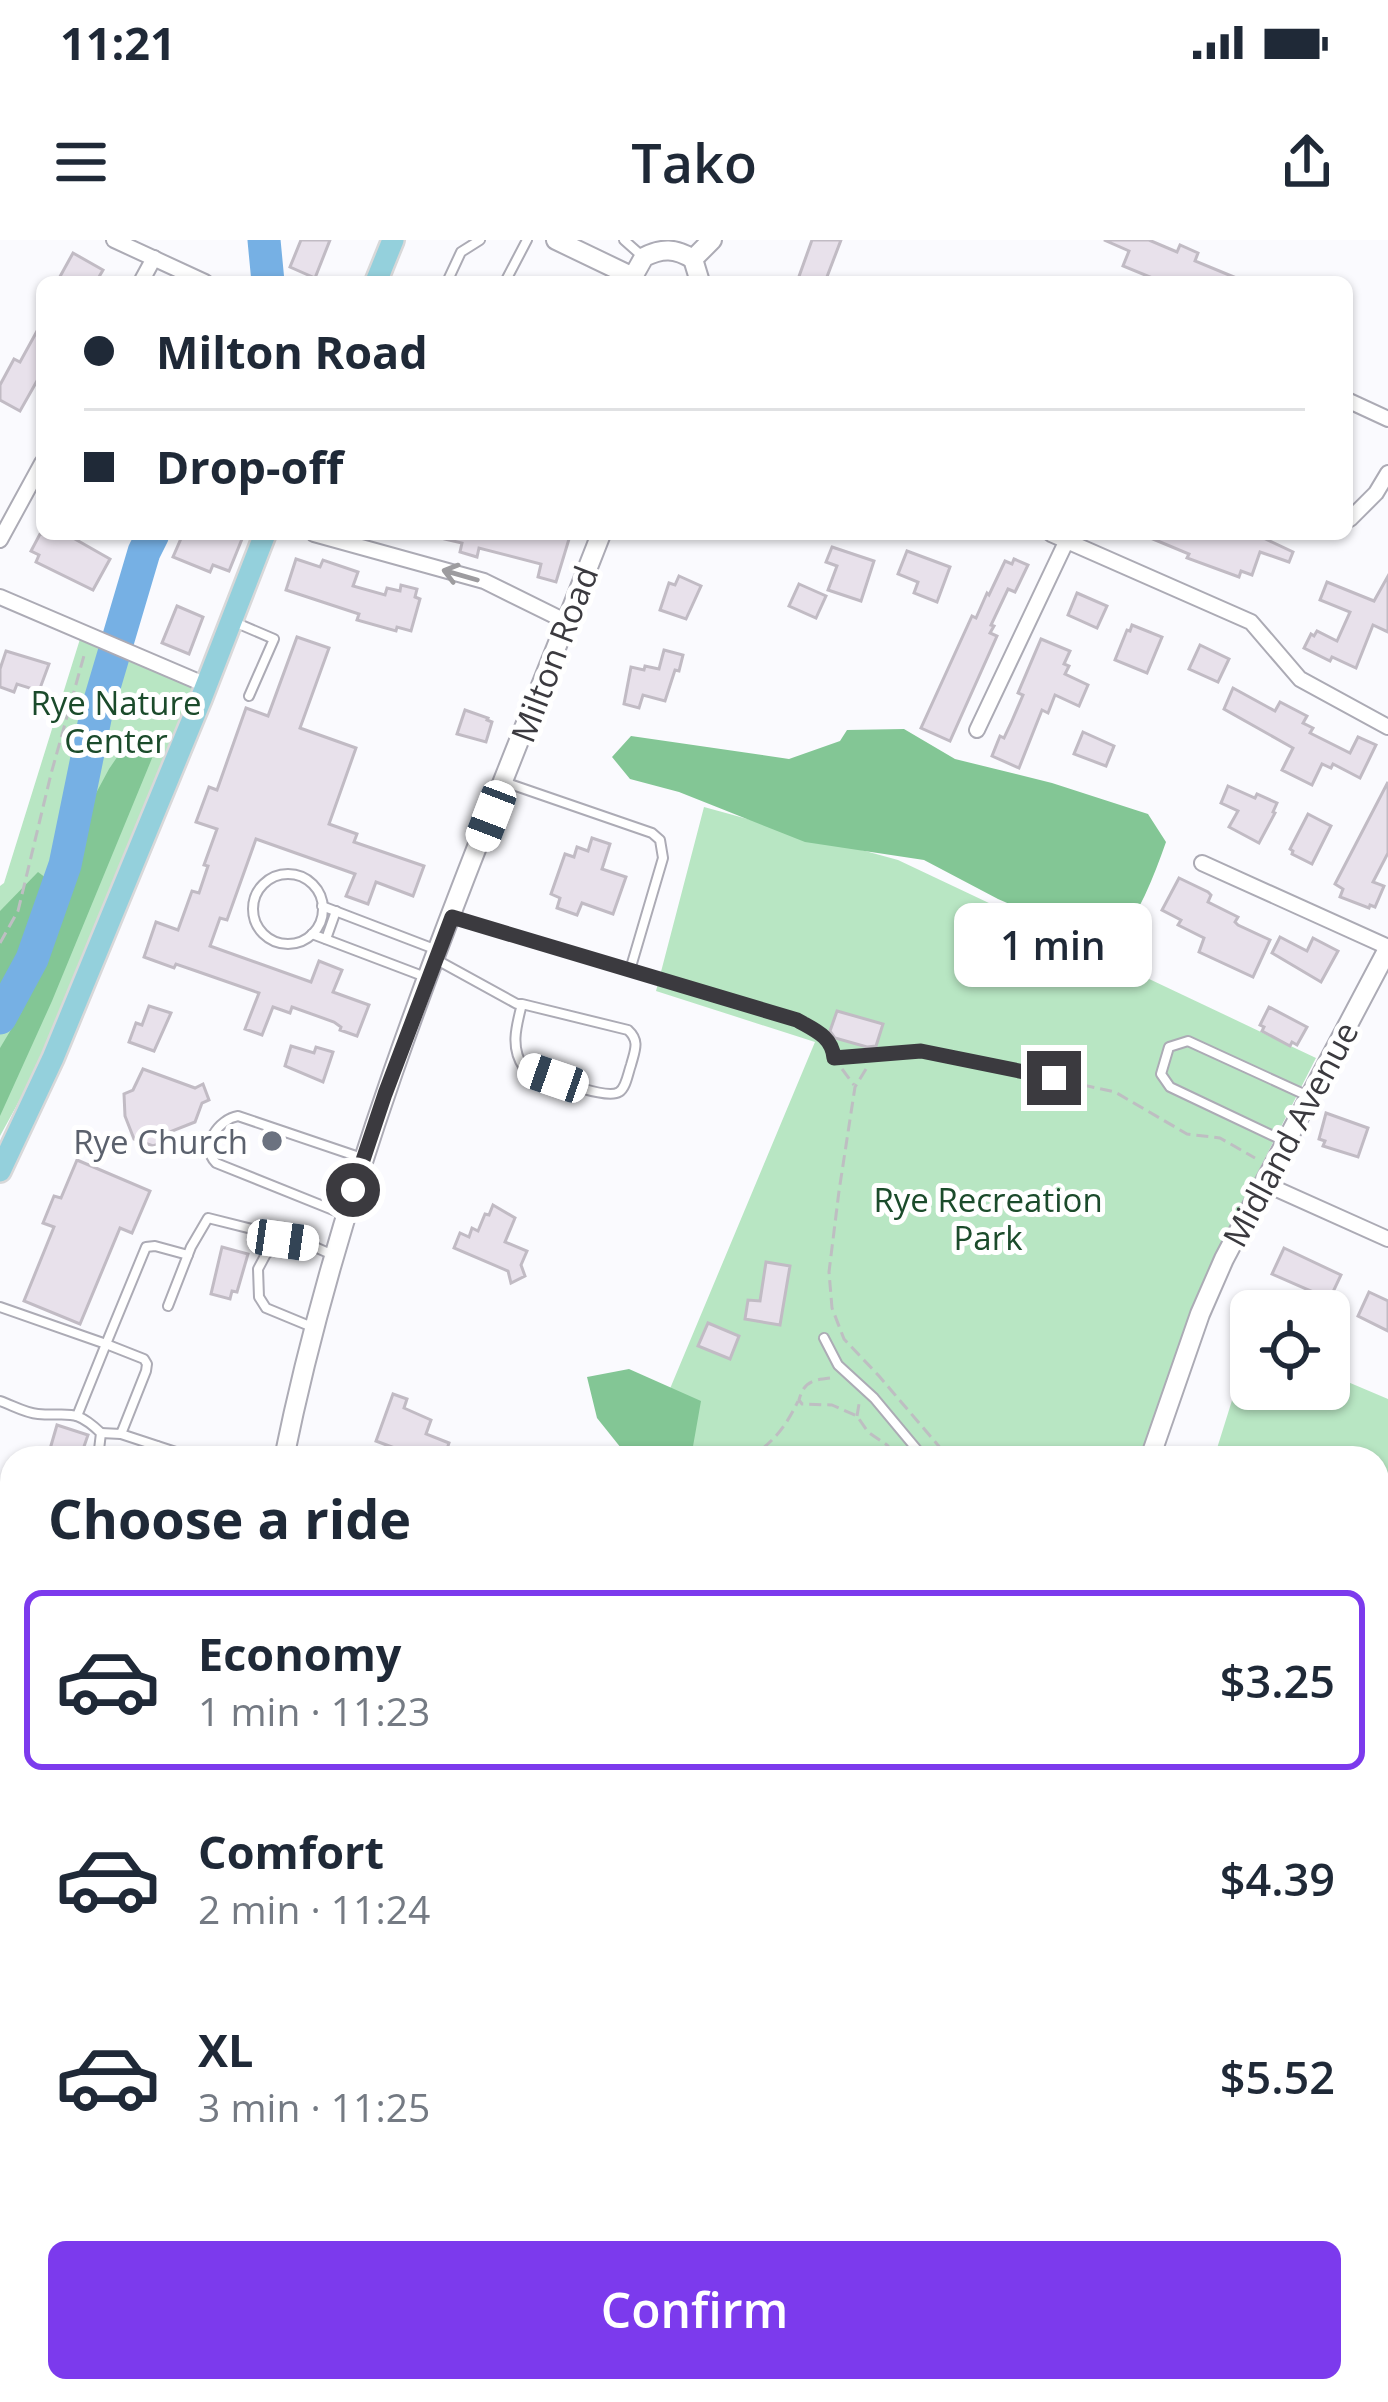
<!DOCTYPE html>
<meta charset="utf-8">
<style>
:root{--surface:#fff;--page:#f6f6f7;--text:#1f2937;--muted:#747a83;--line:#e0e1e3;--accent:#7c3aed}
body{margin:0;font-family:"Open Sans",sans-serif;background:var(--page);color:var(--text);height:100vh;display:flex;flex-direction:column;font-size:45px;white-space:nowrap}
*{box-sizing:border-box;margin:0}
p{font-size:39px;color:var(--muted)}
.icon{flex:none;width:66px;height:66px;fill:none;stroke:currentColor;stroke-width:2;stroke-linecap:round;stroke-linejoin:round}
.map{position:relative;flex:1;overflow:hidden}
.panel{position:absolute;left:0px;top:1206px;width:1389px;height:957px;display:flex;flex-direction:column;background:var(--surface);border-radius:36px 36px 0 0;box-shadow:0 3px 9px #0004}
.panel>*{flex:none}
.top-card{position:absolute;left:36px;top:36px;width:1317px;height:264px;border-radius:18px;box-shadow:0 3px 9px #0004;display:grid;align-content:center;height:264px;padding:0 48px;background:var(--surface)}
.buttons{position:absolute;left:1230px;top:1050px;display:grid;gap:24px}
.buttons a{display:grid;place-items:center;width:120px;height:120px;border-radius:18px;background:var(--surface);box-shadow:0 3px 9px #0004;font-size:60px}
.end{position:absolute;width:54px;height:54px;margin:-27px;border:15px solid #3b3a3f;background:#fff;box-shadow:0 0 0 6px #fff}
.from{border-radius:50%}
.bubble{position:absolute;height:84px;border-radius:18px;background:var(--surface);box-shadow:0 3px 9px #0004;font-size:39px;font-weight:600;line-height:84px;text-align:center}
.car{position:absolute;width:36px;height:72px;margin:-36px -18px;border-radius:15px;box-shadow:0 0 9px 3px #0007;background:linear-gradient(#fff 24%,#345 0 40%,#fff 0 76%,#345 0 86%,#fff 0)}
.top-card b{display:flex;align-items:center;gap:42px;height:114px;font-size:45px}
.top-card b+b{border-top:3px solid var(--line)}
.top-card i{width:30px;height:30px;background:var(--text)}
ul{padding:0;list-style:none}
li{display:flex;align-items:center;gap:36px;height:180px;margin:0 24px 18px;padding:0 24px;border:6px solid transparent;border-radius:18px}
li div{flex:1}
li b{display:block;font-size:45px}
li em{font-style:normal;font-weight:600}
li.selected{border-color:var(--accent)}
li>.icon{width:108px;height:108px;stroke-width:1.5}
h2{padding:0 48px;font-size:54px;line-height:144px}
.action{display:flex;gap:24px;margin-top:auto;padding:24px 48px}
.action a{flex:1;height:138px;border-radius:18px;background:var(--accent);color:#fff;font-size:48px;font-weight:600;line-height:138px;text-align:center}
.status{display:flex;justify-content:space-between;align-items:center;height:84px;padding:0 60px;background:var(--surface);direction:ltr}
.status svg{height:33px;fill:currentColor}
header{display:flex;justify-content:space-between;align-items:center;height:156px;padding:0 48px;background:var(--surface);font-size:54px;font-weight:600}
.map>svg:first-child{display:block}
.green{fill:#b8e6c3}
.forest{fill:#83c695}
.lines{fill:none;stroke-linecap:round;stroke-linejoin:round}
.river{stroke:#76b0e4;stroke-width:33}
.building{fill:#e8e1eb;stroke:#c1bbc4;stroke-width:3}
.service-casing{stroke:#acabb5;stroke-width:12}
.minor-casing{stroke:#acabb5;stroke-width:18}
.tertiary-casing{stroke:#acabb5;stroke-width:22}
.primary-casing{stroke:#d8d8d9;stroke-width:26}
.path{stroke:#bebec2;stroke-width:3;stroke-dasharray:12 6;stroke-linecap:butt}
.service{stroke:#fff;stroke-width:8}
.minor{stroke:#fff;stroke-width:14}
.tertiary{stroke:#fff;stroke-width:18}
.primary{stroke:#94d0dc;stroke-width:21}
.oneway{stroke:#9d9c9f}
.route{stroke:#3b3a3f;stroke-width:15}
.worship-dot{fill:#6b7280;stroke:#fff;stroke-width:4.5}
.labels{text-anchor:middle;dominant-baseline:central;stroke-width:10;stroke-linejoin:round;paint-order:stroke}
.street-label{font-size:33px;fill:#3b3a3f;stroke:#fff}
.park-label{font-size:33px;fill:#1b4b2b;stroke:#fff}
.worship-label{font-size:33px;fill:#5b616d;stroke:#fff;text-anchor:end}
</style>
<div class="status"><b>11:21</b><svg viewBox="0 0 49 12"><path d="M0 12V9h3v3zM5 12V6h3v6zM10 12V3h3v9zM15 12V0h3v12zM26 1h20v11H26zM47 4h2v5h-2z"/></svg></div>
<header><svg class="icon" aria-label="menu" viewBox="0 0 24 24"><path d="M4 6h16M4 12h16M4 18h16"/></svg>Tako<svg class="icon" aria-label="share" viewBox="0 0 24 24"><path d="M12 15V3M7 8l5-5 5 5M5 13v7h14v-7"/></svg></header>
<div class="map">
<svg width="1388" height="2162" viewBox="0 0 1388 2162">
<rect width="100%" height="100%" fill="#fafafe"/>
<g class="green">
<path d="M80 399 193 448 35 832 0 896V646L4 643Z"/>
<path d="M704 567 898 620 1316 818 1214 1018 1143 1218H641L815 802 656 751Z"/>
<path d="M1251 1119V1149H1329V1134L1388 1159V1330L1377 1326V1218H1214L1244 1122Z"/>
</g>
<g class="forest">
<path d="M904 489 955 519 1052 543 1148 574 1166 602C1153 639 1139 673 1116 705L1098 703 998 659 924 620 805 602 679 552 630 539 612 517 631 496 789 519 840 501 847 490Z"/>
<path d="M141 499 155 511 52 761 0 876V808L21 773 60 678 87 570 109 529 124 507Z"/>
<path d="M38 632 46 638 45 648 14 725 0 750V671Z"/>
<path d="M629 1129 701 1161 692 1212 694 1218H629L597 1178 587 1137Z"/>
<path d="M1388 1422V1639L1377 1638V1448Z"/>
</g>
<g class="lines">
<g class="river">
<path d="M264 0 268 42"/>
<path d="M0 778 32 719 65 625 96 474 144 312 153 294"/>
</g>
</g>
<g class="building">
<path d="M301 0H330L315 38 290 27Z"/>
<path d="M812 0H841L825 42H797Z"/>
<path d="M1104 0H1149L1177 12 1180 5 1198 13 1195 21 1246 42H1162L1123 26 1129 11Z"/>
<path d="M73 13 103 30 96 42H57Z"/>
<path d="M42 82V132L20 171 0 160V145L14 119 20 122Z"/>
<path d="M40 294H66L110 319 93 350 36 322 39 315 31 311Z"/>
<path d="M183 294H244L229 331 213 325 210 332 173 317Z"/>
<path d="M446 294H561V297L569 299 556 342 538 337 541 324 479 308 477 317 460 312 462 303 445 299Z"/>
<path d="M1141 294H1255L1293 312 1289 322 1260 312 1252 335 1241 331 1239 337 1187 318 1189 314Z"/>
<path d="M832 307 874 321 861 361 828 350 837 326 826 322Z"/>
<path d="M907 311 950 327 937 362 914 353 918 342 898 334Z"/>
<path d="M296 319 320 327 323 320 358 332 353 346 385 355 387 348 400 351 401 345 417 349 415 357 420 359 411 391 397 387 396 391 357 380 359 374 286 350Z"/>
<path d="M1014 319 1028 325 1015 352 1008 349 991 385 994 386 990 393 997 396 950 501 921 488 972 376 976 378 987 353 989 355 1005 321 1012 324Z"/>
<path d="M679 336 701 346 686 379 660 370 669 343 675 345Z"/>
<path d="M1388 336V392L1373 385 1356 428 1332 417 1330 421 1304 408 1311 394 1314 396 1317 391 1337 401 1350 372 1320 360 1327 342 1374 361Z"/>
<path d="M799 344 826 356 816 378 789 366Z"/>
<path d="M1077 353 1107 366 1097 388 1068 375Z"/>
<path d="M177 366 203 377 189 414 162 403Z"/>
<path d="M1132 385 1162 397 1147 433 1115 420 1127 390 1130 391Z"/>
<path d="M297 397 329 408 300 488 356 508 329 584 357 594 354 602 424 626 413 656 376 642 368 664 346 656 355 634 256 599 227 680 220 678 210 706 311 742 319 721 342 730 333 752 369 765 357 796 340 790 341 787 334 782 292 767 290 773 273 767 262 795 245 789 259 753 199 732 176 724 174 728 144 717 156 682 178 690 192 651 199 653 208 626 204 625 217 589 196 582 209 547 217 550 246 468 268 476Z"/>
<path d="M1041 399 1070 411 1064 424 1069 426 1065 434 1088 445 1079 466 1055 455 1048 473 1042 470 1019 528 992 516 1000 496 1004 498 1011 483 1023 455 1018 453Z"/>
<path d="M1200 405 1229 419 1218 442 1189 429Z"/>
<path d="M664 410 683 415 679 431 675 430 665 461 643 455 639 468 624 464 631 427 644 430 645 426 659 429Z"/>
<path d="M6 411 49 424 39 451 17 444 14 452 0 447V429Z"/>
<path d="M1233 448 1275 471 1280 462 1307 476 1303 483 1313 488 1310 493 1350 513 1358 497 1376 505 1360 538 1333 524 1331 528 1322 524 1312 545 1282 530 1293 508 1224 469Z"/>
<path d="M465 470 488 478 487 480 492 482 486 502 457 494Z"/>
<path d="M1083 492 1114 506 1106 526 1074 514Z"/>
<path d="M1388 542V613L1373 642 1384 646 1375 667 1370 665 1369 668 1340 657 1343 649 1335 644Z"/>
<path d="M1228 546 1255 558 1257 554 1277 563 1273 572 1275 573 1259 603 1229 587 1238 571 1221 563Z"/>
<path d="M1308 574 1331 586 1312 624 1292 614 1293 611 1290 609Z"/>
<path d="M592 598 610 604 602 629 626 637 613 674 582 663 577 675 557 668 560 658 551 654 565 614 574 617 577 607 588 611Z"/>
<path d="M1179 638 1208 652 1211 655 1208 662 1238 677 1235 682 1238 685 1270 700 1253 737 1199 712 1204 698 1178 685 1181 680 1162 670Z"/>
<path d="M1280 697 1307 711 1313 698 1338 711 1321 742 1272 713Z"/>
<path d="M149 766 171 773 154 811 129 802 136 783 142 785Z"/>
<path d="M1269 767 1307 787 1297 805 1292 802 1290 806 1262 791 1264 787 1260 785Z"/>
<path d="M837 771 883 784 876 806 867 807 835 798 830 791Z"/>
<path d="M291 806 314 813 316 807 333 812 323 842 285 826Z"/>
<path d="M143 829 195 848 203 844 209 860 202 863 195 882 172 891 175 898 153 906 134 899 125 876 124 854 133 850Z"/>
<path d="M1326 873 1368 888 1358 917 1323 906 1325 901 1319 899Z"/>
<path d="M77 920 150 951 132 993 120 988 80 1084 24 1061 54 987 43 983 54 956 61 958Z"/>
<path d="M493 965 515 978 505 1002 527 1011 521 1025 525 1036 511 1043 508 1031 454 1008 460 993 469 997 472 988 478 991 485 974 489 975Z"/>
<path d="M222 1007 248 1014 237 1052 232 1051 230 1059 211 1054Z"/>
<path d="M1284 1008 1341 1035 1324 1071H1314L1304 1066 1311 1051 1272 1034Z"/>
<path d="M766 1022 790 1026 780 1085 745 1079 748 1060 760 1061Z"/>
<path d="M1369 1052 1388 1061V1091L1358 1076Z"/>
<path d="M708 1083 739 1096 730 1119 698 1106Z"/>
<path d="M393 1154 407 1159 404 1168 431 1180 426 1194 449 1203 444 1218 416 1208 413 1215 376 1201Z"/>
<path d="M57 1185 88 1195 80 1218H52L54 1210 50 1209Z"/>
</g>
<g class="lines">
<defs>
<g id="service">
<path d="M624 0 642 16"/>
<path d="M447 42 461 12 480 0"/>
<path d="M505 42 527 0"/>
<path d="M232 381 274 399 249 456"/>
<path d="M504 542 652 593 660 600 663 618 630 730"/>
<circle cx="288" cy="669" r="35"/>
<path d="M322 666 437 710"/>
<path d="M453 678 797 780C815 790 832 796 834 818L921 811 1054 838"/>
<path d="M312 694 428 738"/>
<path d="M326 699 336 671"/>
<path d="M437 720 517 764H522L628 790C640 801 635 810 631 825 628 833 626 848 619 852 605 861 541 834 524 828 510 808 516 787 522 764"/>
<path d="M1284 901 1170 847 1161 834 1169 807 1188 801 1308 856"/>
<path d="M343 974 216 923C199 906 219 879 238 876L362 918"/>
<path d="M168 1066 191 1007 208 978 264 992 283 1001"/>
<path d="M0 1067 106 1104 77 1176"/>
<path d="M312 1087 266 1068 259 1057 258 1029 266 1014 283 1001 308 1004 333 1015"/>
<path d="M824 1098 838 1125 874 1158 924 1218"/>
<path d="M0 1161C12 1165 25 1173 38 1174 69 1177 74 1167 101 1193L98 1218"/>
<path d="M101 1193 121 1194 146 1131 147 1124 144 1119 106 1104 146 1007 155 1006 188 1015"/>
<path d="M121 1194 194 1218"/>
<path d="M153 1218 157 1206"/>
<path d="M0 1375 12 1379"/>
<path d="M0 1759 12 1749"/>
<path d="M0 2073 12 2077"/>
<path d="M26 2162 30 2151"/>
</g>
<g id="minor">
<path d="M114 0 205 42"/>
<path d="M141 42 154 18"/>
<path d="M1347 160 1388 179"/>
<path d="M1350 279 1376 253 1388 233"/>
<path d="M314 294 484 341 567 382"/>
<path d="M1051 294 1251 382 1300 439 1388 487"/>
<path d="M0 300 42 223"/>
<path d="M0 357 206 445"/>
<path d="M977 490 1067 300"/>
<path d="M1202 623 1388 707"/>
<path d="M1263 943 1388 999"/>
<path d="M0 1827 12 1832"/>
<path d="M1379 1888H1388"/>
</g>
<g id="tertiary">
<path d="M556 0 631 36"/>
<path d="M693 19 712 0"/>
<path d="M630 42 644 17C662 8 675 8 693 19L700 42"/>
<path d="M284 1218C349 898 483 597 601 294"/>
<path d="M1150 1218 1200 1074 1224 1019 1388 709"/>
<path d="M87 2162 91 2151"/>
<path d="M823 2162 827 2151"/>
</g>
<g id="primary">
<path d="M376 42 393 0"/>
<path d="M0 931 53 818 201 459 265 294"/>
</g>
</defs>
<use href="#service" class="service-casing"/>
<use href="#minor" class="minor-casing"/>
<use href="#tertiary" class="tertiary-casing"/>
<use href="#primary" class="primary-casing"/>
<g class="path">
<path d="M0 703 18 671 51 534 85 412"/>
<path d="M842 829 854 845"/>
<path d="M866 829 855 847 839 951 829 1032 832 1068 844 1099 879 1136 949 1218"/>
<path d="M1065 841 1115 852 1187 894 1220 898 1255 918"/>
<path d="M830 1138C813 1140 804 1141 799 1160L802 1164 832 1165 857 1176 868 1192 887 1205 898 1218"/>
<path d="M857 1176 859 1164"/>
<path d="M748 1218C772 1205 787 1185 798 1161"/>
</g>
<use href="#service" class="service"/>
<use href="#minor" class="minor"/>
<use href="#tertiary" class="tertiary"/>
<use href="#primary" class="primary"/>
</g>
<defs><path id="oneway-shaft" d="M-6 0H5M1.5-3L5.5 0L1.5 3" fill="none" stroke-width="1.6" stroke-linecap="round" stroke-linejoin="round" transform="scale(3)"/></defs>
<use class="oneway" href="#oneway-shaft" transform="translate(460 335) rotate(-164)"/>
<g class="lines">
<path class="route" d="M353 950 385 854 452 677 797 780C814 790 832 796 834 818L921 811 1054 838"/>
</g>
<circle class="worship-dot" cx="272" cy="901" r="12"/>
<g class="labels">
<g class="street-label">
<text transform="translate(554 414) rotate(-69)">Milton Road</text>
<text transform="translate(1290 894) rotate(-62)">Midland Avenue</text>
</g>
<g class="park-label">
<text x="116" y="462">Rye Nature<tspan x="116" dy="38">Center</tspan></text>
<text x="988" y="959">Rye Recreation<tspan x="988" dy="38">Park</tspan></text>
</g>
<g class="worship-label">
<text x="248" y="901">Rye Church</text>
</g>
</g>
</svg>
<div class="buttons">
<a><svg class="icon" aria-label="locate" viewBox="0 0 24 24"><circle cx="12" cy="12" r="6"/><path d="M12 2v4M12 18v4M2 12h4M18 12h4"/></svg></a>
</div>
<i class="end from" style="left:353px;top:950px"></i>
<i class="end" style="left:1054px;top:838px"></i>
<div class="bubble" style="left:954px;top:663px;width:198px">1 min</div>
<i class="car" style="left:491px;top:576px;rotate:201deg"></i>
<i class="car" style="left:553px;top:838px;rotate:289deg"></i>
<i class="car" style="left:283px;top:1000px;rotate:98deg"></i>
<div class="top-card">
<b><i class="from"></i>Milton Road</b>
<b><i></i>Drop-off</b>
</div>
<section class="panel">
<h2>Choose a ride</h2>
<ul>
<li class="selected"><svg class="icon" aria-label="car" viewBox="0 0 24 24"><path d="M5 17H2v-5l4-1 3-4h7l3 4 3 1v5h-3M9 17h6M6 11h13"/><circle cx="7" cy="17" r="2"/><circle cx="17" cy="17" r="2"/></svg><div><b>Economy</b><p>1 min · 11:23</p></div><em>$3.25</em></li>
<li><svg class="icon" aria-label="car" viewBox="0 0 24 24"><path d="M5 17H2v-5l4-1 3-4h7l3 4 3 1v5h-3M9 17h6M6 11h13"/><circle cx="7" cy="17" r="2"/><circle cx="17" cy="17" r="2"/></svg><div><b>Comfort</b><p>2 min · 11:24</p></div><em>$4.39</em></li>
<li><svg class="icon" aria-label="car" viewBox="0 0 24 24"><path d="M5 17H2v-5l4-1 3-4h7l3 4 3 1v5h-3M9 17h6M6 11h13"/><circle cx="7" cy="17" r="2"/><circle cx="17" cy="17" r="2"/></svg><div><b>XL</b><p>3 min · 11:25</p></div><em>$5.52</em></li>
</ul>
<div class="action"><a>Confirm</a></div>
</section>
</div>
